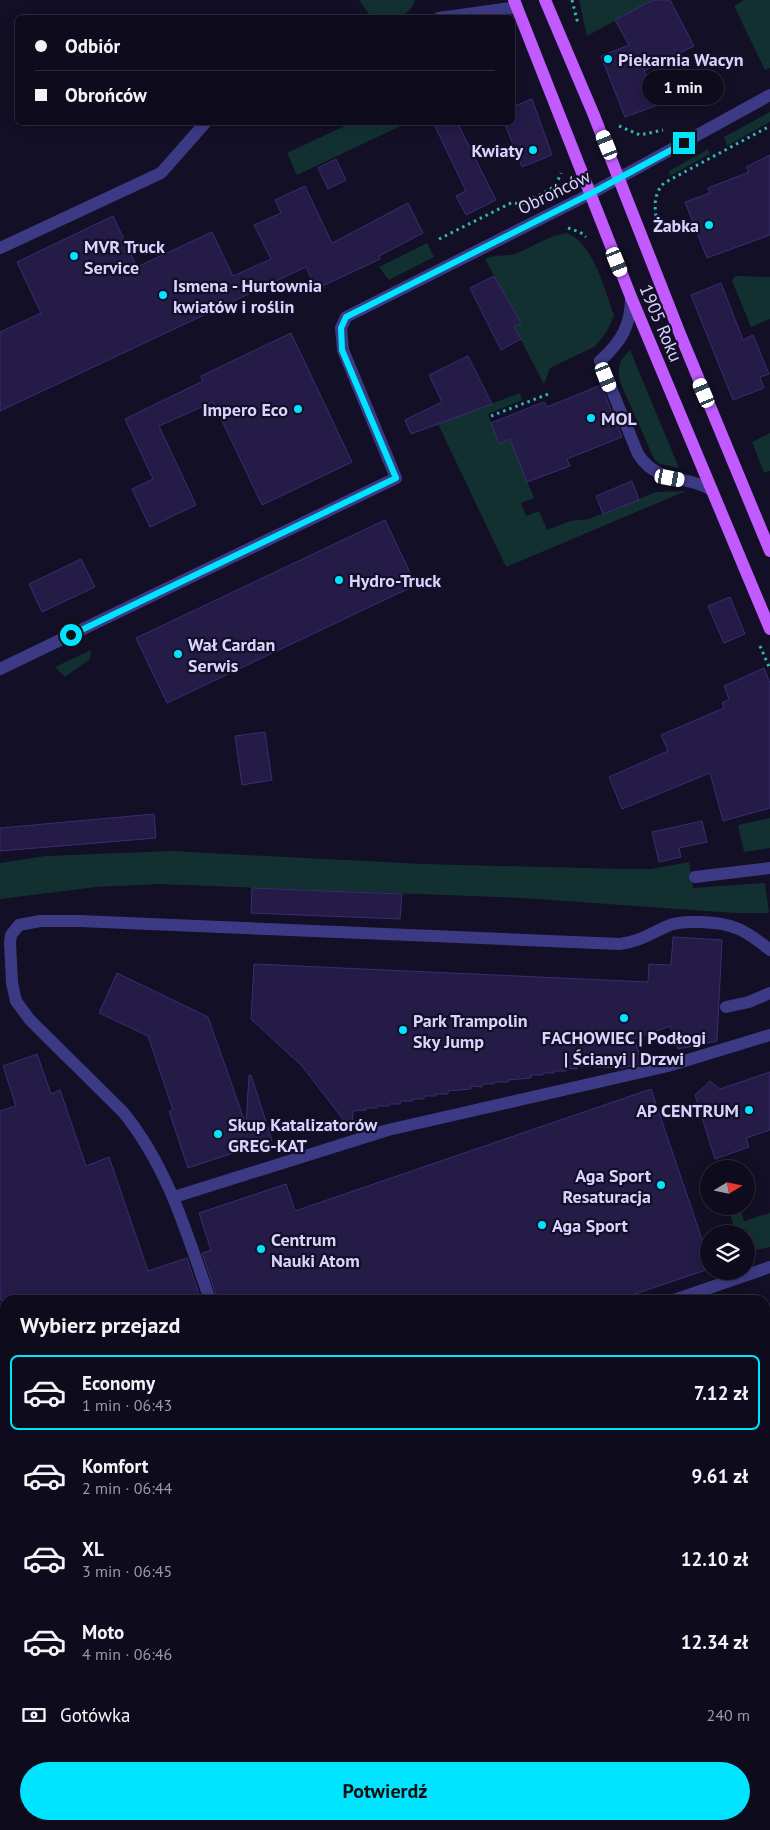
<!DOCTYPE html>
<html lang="pl">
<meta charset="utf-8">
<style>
:root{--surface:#0e0b1c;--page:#171425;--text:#f1f3f6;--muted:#9b9ba3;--line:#2e2b3b;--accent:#00e5ff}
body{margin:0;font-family:"PT Sans",sans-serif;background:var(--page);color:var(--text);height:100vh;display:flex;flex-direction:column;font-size:19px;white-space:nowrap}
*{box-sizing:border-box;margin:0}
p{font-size:16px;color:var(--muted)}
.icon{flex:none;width:28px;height:28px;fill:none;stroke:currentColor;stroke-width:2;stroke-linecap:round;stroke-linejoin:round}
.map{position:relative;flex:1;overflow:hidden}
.details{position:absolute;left:0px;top:1295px;width:770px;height:535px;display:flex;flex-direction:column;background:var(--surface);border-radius:15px 15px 0 0;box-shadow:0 2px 12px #0003,0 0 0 1px var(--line)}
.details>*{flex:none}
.top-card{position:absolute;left:15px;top:15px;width:500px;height:110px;border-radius:8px;box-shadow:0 2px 12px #0003,0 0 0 1px var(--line);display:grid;align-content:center;height:110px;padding:0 20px;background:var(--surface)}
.needle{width:32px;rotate:80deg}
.buttons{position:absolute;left:700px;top:1160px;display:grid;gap:10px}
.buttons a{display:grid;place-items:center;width:55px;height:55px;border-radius:50%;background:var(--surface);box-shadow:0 2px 12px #0003,0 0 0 1px var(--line);font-size:25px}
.end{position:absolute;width:22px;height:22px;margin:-11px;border:6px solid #00e5ff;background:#111;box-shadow:0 0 0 2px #111}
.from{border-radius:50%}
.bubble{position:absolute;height:35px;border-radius:18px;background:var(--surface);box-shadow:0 2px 12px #0003,0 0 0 1px var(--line);font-size:16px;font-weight:600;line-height:35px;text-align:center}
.car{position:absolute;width:15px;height:30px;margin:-15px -8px;border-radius:6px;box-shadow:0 0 4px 1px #0007;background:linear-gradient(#fff 24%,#345 0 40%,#fff 0 76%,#345 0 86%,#fff 0)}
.top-card b{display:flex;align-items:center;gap:18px;height:48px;font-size:19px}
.top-card b+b{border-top:1px solid var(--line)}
.top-card i{width:12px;height:12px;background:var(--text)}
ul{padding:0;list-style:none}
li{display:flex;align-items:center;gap:15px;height:75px;margin:0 10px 8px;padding:0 10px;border:2px solid transparent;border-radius:8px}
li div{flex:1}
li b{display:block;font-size:19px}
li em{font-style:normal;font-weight:600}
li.on{border-color:var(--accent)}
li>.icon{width:45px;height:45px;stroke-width:1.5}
h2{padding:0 20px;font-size:22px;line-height:60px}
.pay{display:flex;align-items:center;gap:12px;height:55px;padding:0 20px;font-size:19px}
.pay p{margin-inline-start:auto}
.primary-button{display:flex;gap:10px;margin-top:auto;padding:10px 20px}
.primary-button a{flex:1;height:58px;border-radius:30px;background:var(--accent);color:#111;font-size:20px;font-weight:600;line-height:58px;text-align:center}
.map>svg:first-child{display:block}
.green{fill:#12302f}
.building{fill:#241b47;stroke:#3b2d73}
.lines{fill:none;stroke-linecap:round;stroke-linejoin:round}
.path{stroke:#2fb8b0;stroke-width:3;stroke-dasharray:2.5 4;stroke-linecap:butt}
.minor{stroke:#3d3a85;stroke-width:12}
.major{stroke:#c25bff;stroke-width:12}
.route{stroke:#00e5ff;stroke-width:6}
.poi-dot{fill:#00e5ff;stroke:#130f26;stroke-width:2}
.labels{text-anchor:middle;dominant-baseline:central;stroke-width:4.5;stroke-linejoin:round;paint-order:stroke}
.poi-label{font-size:18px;font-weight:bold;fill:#d9d4ff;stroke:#130f26;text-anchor:start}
.street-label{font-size:18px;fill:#d9d4ff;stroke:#130f26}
</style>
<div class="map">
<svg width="770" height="1830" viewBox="0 0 770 1830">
<rect width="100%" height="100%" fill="#130f26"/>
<g class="green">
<path d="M359 0H415C409 20 389 18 372 18Z"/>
<path d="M579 0H653L587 36Z"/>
<path d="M744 0H770V68L765 70 734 6Z"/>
<path d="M770 112V122L727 146 724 137Z"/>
<path d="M351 123H407L297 175 287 153Z"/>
<path d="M708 149 710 154 670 176 669 171Z"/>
<path d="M566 233C594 242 604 290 614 315 609 328 604 338 594 347L550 368 544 384 514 327 520 323 485 259C496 254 506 257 515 254 533 247 548 236 566 233Z"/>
<path d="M427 243 434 257 389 280 379 267Z"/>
<path d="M735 276 770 277V319L751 327 732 281Z"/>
<path d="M630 350 679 468 660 464 654 459 620 382C617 368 619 360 630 350Z"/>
<path d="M520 393 522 400 488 414 499 444 510 439 534 498 521 503 526 516 539 511 547 530 570 521 589 519 656 492 686 491 506 567 438 424Z"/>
<path d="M770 433V471L764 473 752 442Z"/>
<path d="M91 650 90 659 65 677 55 667Z"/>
<path d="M770 818V848L744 852 738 825Z"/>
<path d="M171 851 423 864 625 869H651L689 862 693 888 765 883 769 913H734L523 898 159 884 96 887 0 899V863L46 856Z"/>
<path d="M727 1206H739L744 1221 770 1213V1247L746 1252V1234H737Z"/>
<path d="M0 1667 5 1681V1718L0 1720Z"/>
</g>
<g class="building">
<path d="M653 0H670L694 46 644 71 658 105 625 117 601 56 629 45 615 20Z"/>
<path d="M532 99 552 155 522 167 504 122H512V107Z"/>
<path d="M433 122H457L496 200 466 215 456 196 466 191Z"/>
<path d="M770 155V235L707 258 685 202 710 193 708 188 749 172 746 167Z"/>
<path d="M336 159 346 180 328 189 318 168Z"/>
<path d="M305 186 332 243 408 203 423 233 379 256 380 259 316 289 306 267 0 411V332L41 313 17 262 113 216 137 267 212 232 233 276 271 259 254 225 281 213 275 200Z"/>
<path d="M494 276 521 323 514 327 521 339 501 350 470 288Z"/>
<path d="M721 283 743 340 753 335 769 374 760 377 764 388 733 400 691 295Z"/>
<path d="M291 333 352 462 262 505 213 402 159 426 196 505 150 527 132 489 153 479 125 419 203 381 201 376Z"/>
<path d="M468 356 492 404 411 434 405 420 442 402 429 375Z"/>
<path d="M601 385 622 437 567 459 570 466 527 482 510 439 499 444 491 423 544 402 547 407Z"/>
<path d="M632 481 639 500 603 514 596 496Z"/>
<path d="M385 520 416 585 167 703 136 638Z"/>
<path d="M81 559 95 587 42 612 29 584Z"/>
<path d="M730 597 745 634 724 643 708 606Z"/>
<path d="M764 668 770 683V808L723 821 710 773 622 809 609 777 668 751 661 735 724 708 722 703 729 699 724 686Z"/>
<path d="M265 732 272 780 242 785 235 736Z"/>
<path d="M154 814 156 838 0 851V828Z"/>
<path d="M702 821 707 842 679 848 681 857 659 862 652 832Z"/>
<path d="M252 888 402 894 400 919 251 913Z"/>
<path d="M673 937 722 940 717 1041 678 1049 670 1026 634 1039 643 1063 622 1068 577 1066V1069L566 1068V1071H554V1073H543V1075H531V1078L508 1080V1082H495L494 1084H482V1087L471 1086V1089L448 1091V1094H436V1096H424V1099H413V1101H401L400 1104H389V1106H377V1108H366V1110L353 1111 352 1131 302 1066 251 1019 254 964 648 982 649 964 671 965Z"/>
<path d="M117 973 208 1017 246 1125 249 1075H251L272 1140 188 1168 169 1111 173 1110 148 1036 99 1013Z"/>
<path d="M37 1054 51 1094 60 1090 86 1166 109 1157 148 1271 187 1258 201 1300H0V1111L16 1106 3 1066Z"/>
<path d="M770 1072V1130L746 1138 749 1147 715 1159 695 1095 710 1081 720 1089Z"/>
<path d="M651 1089 709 1260V1269L617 1300H218L202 1253 211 1250 199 1213 286 1184 295 1211Z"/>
</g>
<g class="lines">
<g class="path">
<path d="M572 0 578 24"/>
<path d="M619 126 640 135 663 130"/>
<path d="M550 195 549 190 556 185 561 173"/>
<path d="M656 216C654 204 655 192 664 183L770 126"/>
<path d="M568 228 580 232 586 237"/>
<path d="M439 239 511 203 522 204 549 190"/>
<path d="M491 416 551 393"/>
<path d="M760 646 770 669"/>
<path d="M639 1830 653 1825"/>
<path d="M740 1830 755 1825"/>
</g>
<g class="minor">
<path d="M439 18 517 7"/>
<path d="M0 248 161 173 206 122"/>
<path d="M631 297C631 326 621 342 600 361L638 454C658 485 685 474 712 490"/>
<path d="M0 669 396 478 343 350 341 328 346 317 590 194 770 95"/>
<path d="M695 877 770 868"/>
<path d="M726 1007 749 1002 770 993"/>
<path d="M174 1197 388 1130 668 1066 770 1035"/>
<path d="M210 1300C187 1234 168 1167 123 1112L30 1020 16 1001 12 983 10 943 11 935 19 925 40 921H80L620 944C639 942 653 932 670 925 680 921 690 922 700 922 733 923 744 929 770 950"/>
<path d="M674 1300 770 1267"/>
<path d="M765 1485 770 1483"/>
<path d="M0 1745 5 1743"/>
<path d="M765 1804 770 1802"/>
<path d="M689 1830 704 1825"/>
</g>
<g class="major">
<path d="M514 0 631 297 770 629"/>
<path d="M545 0 593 113 680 334 770 551"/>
</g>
</g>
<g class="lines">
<path class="route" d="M71 635 396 478 342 350 341 328 346 317 590 194 684 143"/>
</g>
<g class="poi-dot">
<circle cx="608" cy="59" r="5"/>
<circle cx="533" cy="150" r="5"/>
<circle cx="709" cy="225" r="5"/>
<circle cx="74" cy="256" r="5"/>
<circle cx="163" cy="295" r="5"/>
<circle cx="298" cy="409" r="5"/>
<circle cx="591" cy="418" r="5"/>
<circle cx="339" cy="580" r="5"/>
<circle cx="178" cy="654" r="5"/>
<circle cx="624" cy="1018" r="5"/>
<circle cx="403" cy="1030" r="5"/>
<circle cx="749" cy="1110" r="5"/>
<circle cx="218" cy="1134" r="5"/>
<circle cx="661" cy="1185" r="5"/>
<circle cx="542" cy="1225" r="5"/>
<circle cx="261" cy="1249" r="5"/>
</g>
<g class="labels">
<g class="poi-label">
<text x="618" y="59">Piekarnia Wacyn</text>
<text x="523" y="150" text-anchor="end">Kwiaty</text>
<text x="699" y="225" text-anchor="end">Żabka</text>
<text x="84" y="246">MVR Truck<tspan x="84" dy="21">Service</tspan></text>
<text x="173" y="285">Ismena - Hurtownia<tspan x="173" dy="21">kwiatów i roślin</tspan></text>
<text x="288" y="409" text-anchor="end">Impero Eco</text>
<text x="601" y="418">MOL</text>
<text x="349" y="580">Hydro-Truck</text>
<text x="188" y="644">Wał Cardan<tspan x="188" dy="21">Serwis</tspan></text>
<text x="413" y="1020">Park Trampolin<tspan x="413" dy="21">Sky Jump</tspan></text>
<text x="624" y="1037" text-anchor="middle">FACHOWIEC | Podłogi<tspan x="624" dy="21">| Ścianyi | Drzwi</tspan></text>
<text x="739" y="1110" text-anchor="end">AP CENTRUM</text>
<text x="228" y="1124">Skup Katalizatorów<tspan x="228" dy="21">GREG-KAT</tspan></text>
<text x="651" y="1175" text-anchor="end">Aga Sport<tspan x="651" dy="21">Resaturacja</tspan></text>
<text x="552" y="1225">Aga Sport</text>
<text x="271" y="1239">Centrum<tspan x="271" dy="21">Nauki Atom</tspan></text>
</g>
<g class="street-label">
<text transform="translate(554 192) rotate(-26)">Obrońców</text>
<text transform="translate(661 323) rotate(67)">1905 Roku</text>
</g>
</g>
</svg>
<div class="buttons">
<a><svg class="needle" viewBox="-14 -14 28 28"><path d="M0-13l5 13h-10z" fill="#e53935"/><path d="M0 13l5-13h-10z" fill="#9b9ba3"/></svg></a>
<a><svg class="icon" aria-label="layers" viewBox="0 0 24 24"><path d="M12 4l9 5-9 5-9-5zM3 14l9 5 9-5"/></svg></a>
</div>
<i class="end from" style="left:71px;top:635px"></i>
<i class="end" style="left:684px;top:143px"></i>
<div class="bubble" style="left:642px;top:70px;width:82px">1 min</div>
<i class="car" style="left:607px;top:145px;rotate:338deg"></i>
<i class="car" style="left:617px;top:262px;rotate:158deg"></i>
<i class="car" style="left:606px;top:377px;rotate:158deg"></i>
<i class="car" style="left:704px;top:393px;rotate:337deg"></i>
<i class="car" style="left:670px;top:478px;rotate:100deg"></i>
<div class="top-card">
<b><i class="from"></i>Odbiór</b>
<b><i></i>Obrońców</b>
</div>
<section class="details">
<h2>Wybierz przejazd</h2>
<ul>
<li class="on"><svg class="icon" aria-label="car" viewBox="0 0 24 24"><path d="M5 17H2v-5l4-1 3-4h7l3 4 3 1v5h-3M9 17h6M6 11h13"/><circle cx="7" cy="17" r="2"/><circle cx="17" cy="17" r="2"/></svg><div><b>Economy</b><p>1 min · 06:43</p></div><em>7.12 zł</em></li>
<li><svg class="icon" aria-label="car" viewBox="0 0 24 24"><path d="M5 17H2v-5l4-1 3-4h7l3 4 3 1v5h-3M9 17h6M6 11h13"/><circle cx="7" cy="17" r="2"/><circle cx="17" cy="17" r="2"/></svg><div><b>Komfort</b><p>2 min · 06:44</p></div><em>9.61 zł</em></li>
<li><svg class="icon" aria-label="car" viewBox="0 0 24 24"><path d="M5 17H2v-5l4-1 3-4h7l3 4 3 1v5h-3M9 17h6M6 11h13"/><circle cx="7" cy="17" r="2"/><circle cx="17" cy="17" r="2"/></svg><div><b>XL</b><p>3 min · 06:45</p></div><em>12.10 zł</em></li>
<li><svg class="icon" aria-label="car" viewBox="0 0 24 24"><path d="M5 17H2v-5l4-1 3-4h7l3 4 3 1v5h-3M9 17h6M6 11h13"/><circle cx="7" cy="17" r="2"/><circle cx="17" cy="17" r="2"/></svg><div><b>Moto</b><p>4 min · 06:46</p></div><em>12.34 zł</em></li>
</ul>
<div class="pay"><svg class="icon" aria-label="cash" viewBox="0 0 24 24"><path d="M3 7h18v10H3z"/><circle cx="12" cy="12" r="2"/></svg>Gotówka<p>240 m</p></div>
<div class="primary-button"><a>Potwierdź</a></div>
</section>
</div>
